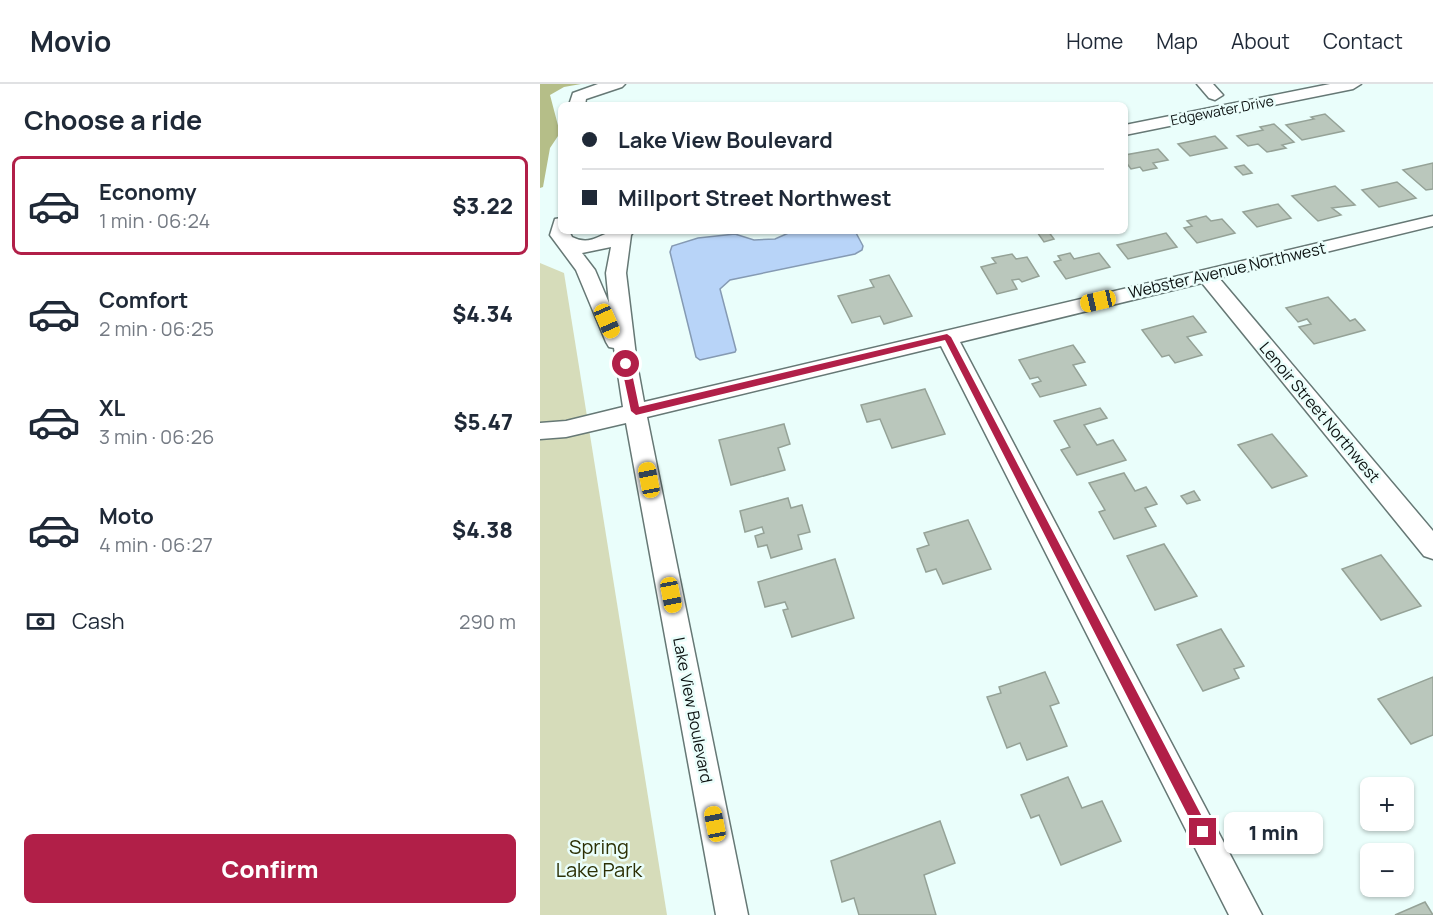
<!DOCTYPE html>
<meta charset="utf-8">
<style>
:root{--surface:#fff;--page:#f2f2f3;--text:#1f2937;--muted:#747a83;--line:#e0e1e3;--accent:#b11f48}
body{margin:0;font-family:Manrope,sans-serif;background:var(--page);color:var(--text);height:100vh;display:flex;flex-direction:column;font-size:22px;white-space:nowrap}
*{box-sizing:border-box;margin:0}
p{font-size:20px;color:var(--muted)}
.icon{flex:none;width:33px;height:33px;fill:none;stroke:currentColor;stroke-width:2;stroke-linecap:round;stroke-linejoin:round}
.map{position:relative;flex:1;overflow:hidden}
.details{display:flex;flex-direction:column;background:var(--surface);width:540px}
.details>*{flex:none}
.banner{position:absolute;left:18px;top:18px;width:570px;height:132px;border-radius:9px;box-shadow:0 2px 4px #0004;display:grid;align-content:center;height:132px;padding:0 24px;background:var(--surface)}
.fabs{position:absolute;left:820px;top:693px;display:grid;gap:12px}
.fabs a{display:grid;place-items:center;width:54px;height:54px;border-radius:9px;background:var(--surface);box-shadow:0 2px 4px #0004;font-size:30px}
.end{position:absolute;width:27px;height:27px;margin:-14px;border:8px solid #b11f48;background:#fff;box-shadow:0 0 0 3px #fff}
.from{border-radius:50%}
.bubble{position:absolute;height:42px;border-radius:9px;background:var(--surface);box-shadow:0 2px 4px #0004;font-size:20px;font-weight:800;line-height:42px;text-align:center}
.car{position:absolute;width:18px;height:36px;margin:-18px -9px;border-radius:8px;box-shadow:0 0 4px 2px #0007;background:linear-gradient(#f5c518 24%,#345 0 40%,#f5c518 0 76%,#345 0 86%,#f5c518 0)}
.banner b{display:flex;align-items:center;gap:21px;height:57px;font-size:22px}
.banner b+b{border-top:2px solid var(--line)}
.banner i{width:15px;height:15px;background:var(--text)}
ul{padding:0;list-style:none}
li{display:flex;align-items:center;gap:18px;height:99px;margin:0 12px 9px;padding:0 12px;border:3px solid transparent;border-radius:9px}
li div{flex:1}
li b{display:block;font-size:22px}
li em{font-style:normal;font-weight:800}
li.current{border-color:var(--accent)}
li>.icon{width:54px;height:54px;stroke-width:1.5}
h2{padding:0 24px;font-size:27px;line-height:72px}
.pay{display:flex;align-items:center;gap:15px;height:66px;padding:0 24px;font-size:22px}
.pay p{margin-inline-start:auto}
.action{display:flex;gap:12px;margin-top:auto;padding:12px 24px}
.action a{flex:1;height:69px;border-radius:9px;background:var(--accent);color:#fff;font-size:24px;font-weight:800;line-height:69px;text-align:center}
header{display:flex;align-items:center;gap:36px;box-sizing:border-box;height:84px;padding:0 30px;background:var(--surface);border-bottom:2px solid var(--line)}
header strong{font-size:28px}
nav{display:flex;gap:33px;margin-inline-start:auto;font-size:21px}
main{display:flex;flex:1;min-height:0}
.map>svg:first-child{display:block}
.green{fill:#d6dcba}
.forest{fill:#b5be88}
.water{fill:#b8d4f8;stroke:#859ab3;stroke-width:1.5}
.building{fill:#bac7bc;stroke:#95a297;stroke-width:1.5}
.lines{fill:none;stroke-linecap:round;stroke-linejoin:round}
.minor-casing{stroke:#667875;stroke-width:3}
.minor{fill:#fff;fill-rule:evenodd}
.route{fill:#b11f48}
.labels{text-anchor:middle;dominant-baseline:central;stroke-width:5;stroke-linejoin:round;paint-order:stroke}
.far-street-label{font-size:14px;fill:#0d1312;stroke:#eafefb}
.street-label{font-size:16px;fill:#0d1312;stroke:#eafefb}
.near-park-label{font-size:20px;fill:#2c3005;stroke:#eafefb}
</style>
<header>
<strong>Movio</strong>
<nav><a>Home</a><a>Map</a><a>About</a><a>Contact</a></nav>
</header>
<main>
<section class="details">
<h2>Choose a ride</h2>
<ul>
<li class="current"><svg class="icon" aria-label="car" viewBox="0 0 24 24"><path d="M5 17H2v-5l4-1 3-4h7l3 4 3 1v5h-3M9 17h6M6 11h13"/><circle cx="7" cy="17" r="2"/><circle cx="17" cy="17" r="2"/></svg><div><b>Economy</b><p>1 min · 06:24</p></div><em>$3.22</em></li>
<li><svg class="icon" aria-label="car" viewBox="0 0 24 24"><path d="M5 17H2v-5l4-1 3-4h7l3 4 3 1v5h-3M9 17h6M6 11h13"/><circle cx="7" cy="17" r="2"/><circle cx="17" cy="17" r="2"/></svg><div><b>Comfort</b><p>2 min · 06:25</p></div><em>$4.34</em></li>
<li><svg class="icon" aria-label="car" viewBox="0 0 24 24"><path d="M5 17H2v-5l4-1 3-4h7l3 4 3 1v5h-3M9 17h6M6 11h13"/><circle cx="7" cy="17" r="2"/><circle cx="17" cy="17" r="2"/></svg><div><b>XL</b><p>3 min · 06:26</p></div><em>$5.47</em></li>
<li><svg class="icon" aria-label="car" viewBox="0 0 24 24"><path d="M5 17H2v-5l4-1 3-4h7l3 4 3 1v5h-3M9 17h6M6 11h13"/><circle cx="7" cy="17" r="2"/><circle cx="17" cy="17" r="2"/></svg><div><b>Moto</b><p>4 min · 06:27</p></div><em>$4.38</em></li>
</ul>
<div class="pay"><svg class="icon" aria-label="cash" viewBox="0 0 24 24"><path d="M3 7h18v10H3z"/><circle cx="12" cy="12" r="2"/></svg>Cash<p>290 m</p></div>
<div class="action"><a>Confirm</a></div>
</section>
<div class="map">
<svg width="893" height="831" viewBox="0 0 893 831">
<rect width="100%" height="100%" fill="#eafefb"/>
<path class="green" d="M0 179 24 189 127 831H0Z"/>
<path class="forest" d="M0 0H41L24 3 10 11 20 49 10 64 3 103 0 104Z"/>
<path class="water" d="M253 147H315L323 162 322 166 315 170 190 196 180 205 196 266 195 268 160 276 156 273 130 168 132 162 158 154 195 150 214 156 235 155Z"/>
<g class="building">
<path d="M785 30 804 47 762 56 746 41 774 35 771 33Z"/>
<path d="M734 40 754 58 742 61 746 64 727 68 718 60 708 62 697 52 723 46 720 43Z"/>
<path d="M675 52 687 64 650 72 638 60Z"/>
<path d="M618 65 628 76 613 79 617 84 603 87 600 83 591 85 585 77V71Z"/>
<path d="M893 79V105L886 106 863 86Z"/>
<path d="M704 81 712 89 703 91 695 83Z"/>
<path d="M857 98 876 114 839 123 822 106Z"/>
<path d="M795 102 815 121 792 124 801 131 778 137 752 112Z"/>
<path d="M738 120 751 134 717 143 703 128Z"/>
<path d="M666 132 671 137 682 135 695 149 657 159 644 144 652 142 647 137Z"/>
<path d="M508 147 514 155 504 158 497 148Z"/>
<path d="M626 149 637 163 588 175 577 161Z"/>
<path d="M530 169 534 175 559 169 570 183 526 195 514 178 521 176 518 172Z"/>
<path d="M472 170 476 175 487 173 499 192 482 198 479 195 472 196 477 205 457 210 441 183 456 179 452 174Z"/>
<path d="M349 191 372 232 344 240 340 232 312 239 298 212 334 203 330 196Z"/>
<path d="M788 213 810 237 815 235 825 246 774 260 759 243 771 240 767 235 758 238 746 224Z"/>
<path d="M653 232 666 248 647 253 662 271 635 279 629 271 622 273 602 246Z"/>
<path d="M533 261 545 278 533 281 546 301 500 313 492 300 501 297 498 293 490 295 479 276Z"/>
<path d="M385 305 405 350 352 364 340 335 327 338 321 321Z"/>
<path d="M560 324 567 334 544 341 557 361 573 356 586 376 537 391 521 366 530 363 514 337Z"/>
<path d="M244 340 250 360 238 364 245 386 191 401 179 356Z"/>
<path d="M732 350 767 392 732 404 698 361Z"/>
<path d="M584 389 595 407 606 403 617 420 605 424 616 442 574 455 559 428 565 426 549 399Z"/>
<path d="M654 407 660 416 647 420 641 412Z"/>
<path d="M248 414 251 424 262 421 270 448 258 451 262 465 231 474 227 461 218 463 215 452 224 449 222 443 205 448 200 427Z"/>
<path d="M428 436 451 485 403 500 396 485 386 488 377 465 389 461 384 449Z"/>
<path d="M624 460 657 512 615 526 587 472Z"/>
<path d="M841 471 881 522 841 536 802 485Z"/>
<path d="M295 475 314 534 252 553 243 526 248 525 245 518 225 523 218 498Z"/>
<path d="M681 545 704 582 694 585 699 594 663 607 637 561Z"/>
<path d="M505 588 519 619 510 622 527 662 487 676 480 659 467 664 447 613 461 609 459 603Z"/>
<path d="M893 593V651L871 660 838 615Z"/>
<path d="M528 693 542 724 562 717 581 757 521 781 499 731 491 734 481 711Z"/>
<path d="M400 737 415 779 384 791 396 831H319L314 814 302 818 291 777Z"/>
<path d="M885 818 893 831H855Z"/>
</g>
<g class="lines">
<defs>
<g id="minor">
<path d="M58 0H85L82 3 46 15 45 21H29L33 9Z"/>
<path d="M657 0H673L683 11 675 16 669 14Z"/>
<path d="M790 0H821L813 5 585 51V41Z"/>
<path d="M893 132V142L679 194 893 447V475L884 472 662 199 420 258 722 831H689L401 262 107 333 208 831H176L86 339 26 353 0 355V339L26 337 83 323 74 264 69 263 66 258 36 186 10 151 15 135 21 134V147H29L32 153C50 162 58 151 74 147 80 145 88 147 94 147L91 151 86 189 97 280 104 318ZM71 163 66 189 69 219 55 186 42 169Z"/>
</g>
</defs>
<use href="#minor" class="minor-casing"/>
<use href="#minor" class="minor"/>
</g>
<path class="route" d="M407 250 411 253 668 744 669 748 668 753 663 755 659 753 405 256 96 331 91 327 81 280 86 277 90 280 99 323Z"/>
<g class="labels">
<g class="far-street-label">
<text transform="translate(682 26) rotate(-11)">Edgewater Drive</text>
</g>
<g class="street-label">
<text transform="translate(687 186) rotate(-13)">Webster Avenue Northwest</text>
<text transform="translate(780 328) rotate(50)">Lenoir Street Northwest</text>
<text transform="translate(153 626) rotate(79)">Lake View Boulevard</text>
</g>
<g class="near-park-label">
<text x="59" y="762">Spring<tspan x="59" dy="23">Lake Park</tspan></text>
</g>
</g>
</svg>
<div class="fabs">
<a>+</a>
<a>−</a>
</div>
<i class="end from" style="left:86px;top:280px"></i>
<i class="end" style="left:663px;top:748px"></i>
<div class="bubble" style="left:684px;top:728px;width:99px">1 min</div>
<i class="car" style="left:558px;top:217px;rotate:257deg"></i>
<i class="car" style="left:67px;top:237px;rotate:156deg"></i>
<i class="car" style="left:109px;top:396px;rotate:349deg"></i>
<i class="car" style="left:131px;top:511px;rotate:169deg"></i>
<i class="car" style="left:175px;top:740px;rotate:349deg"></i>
<div class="banner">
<b><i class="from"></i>Lake View Boulevard</b>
<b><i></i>Millport Street Northwest</b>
</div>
</div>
</main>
